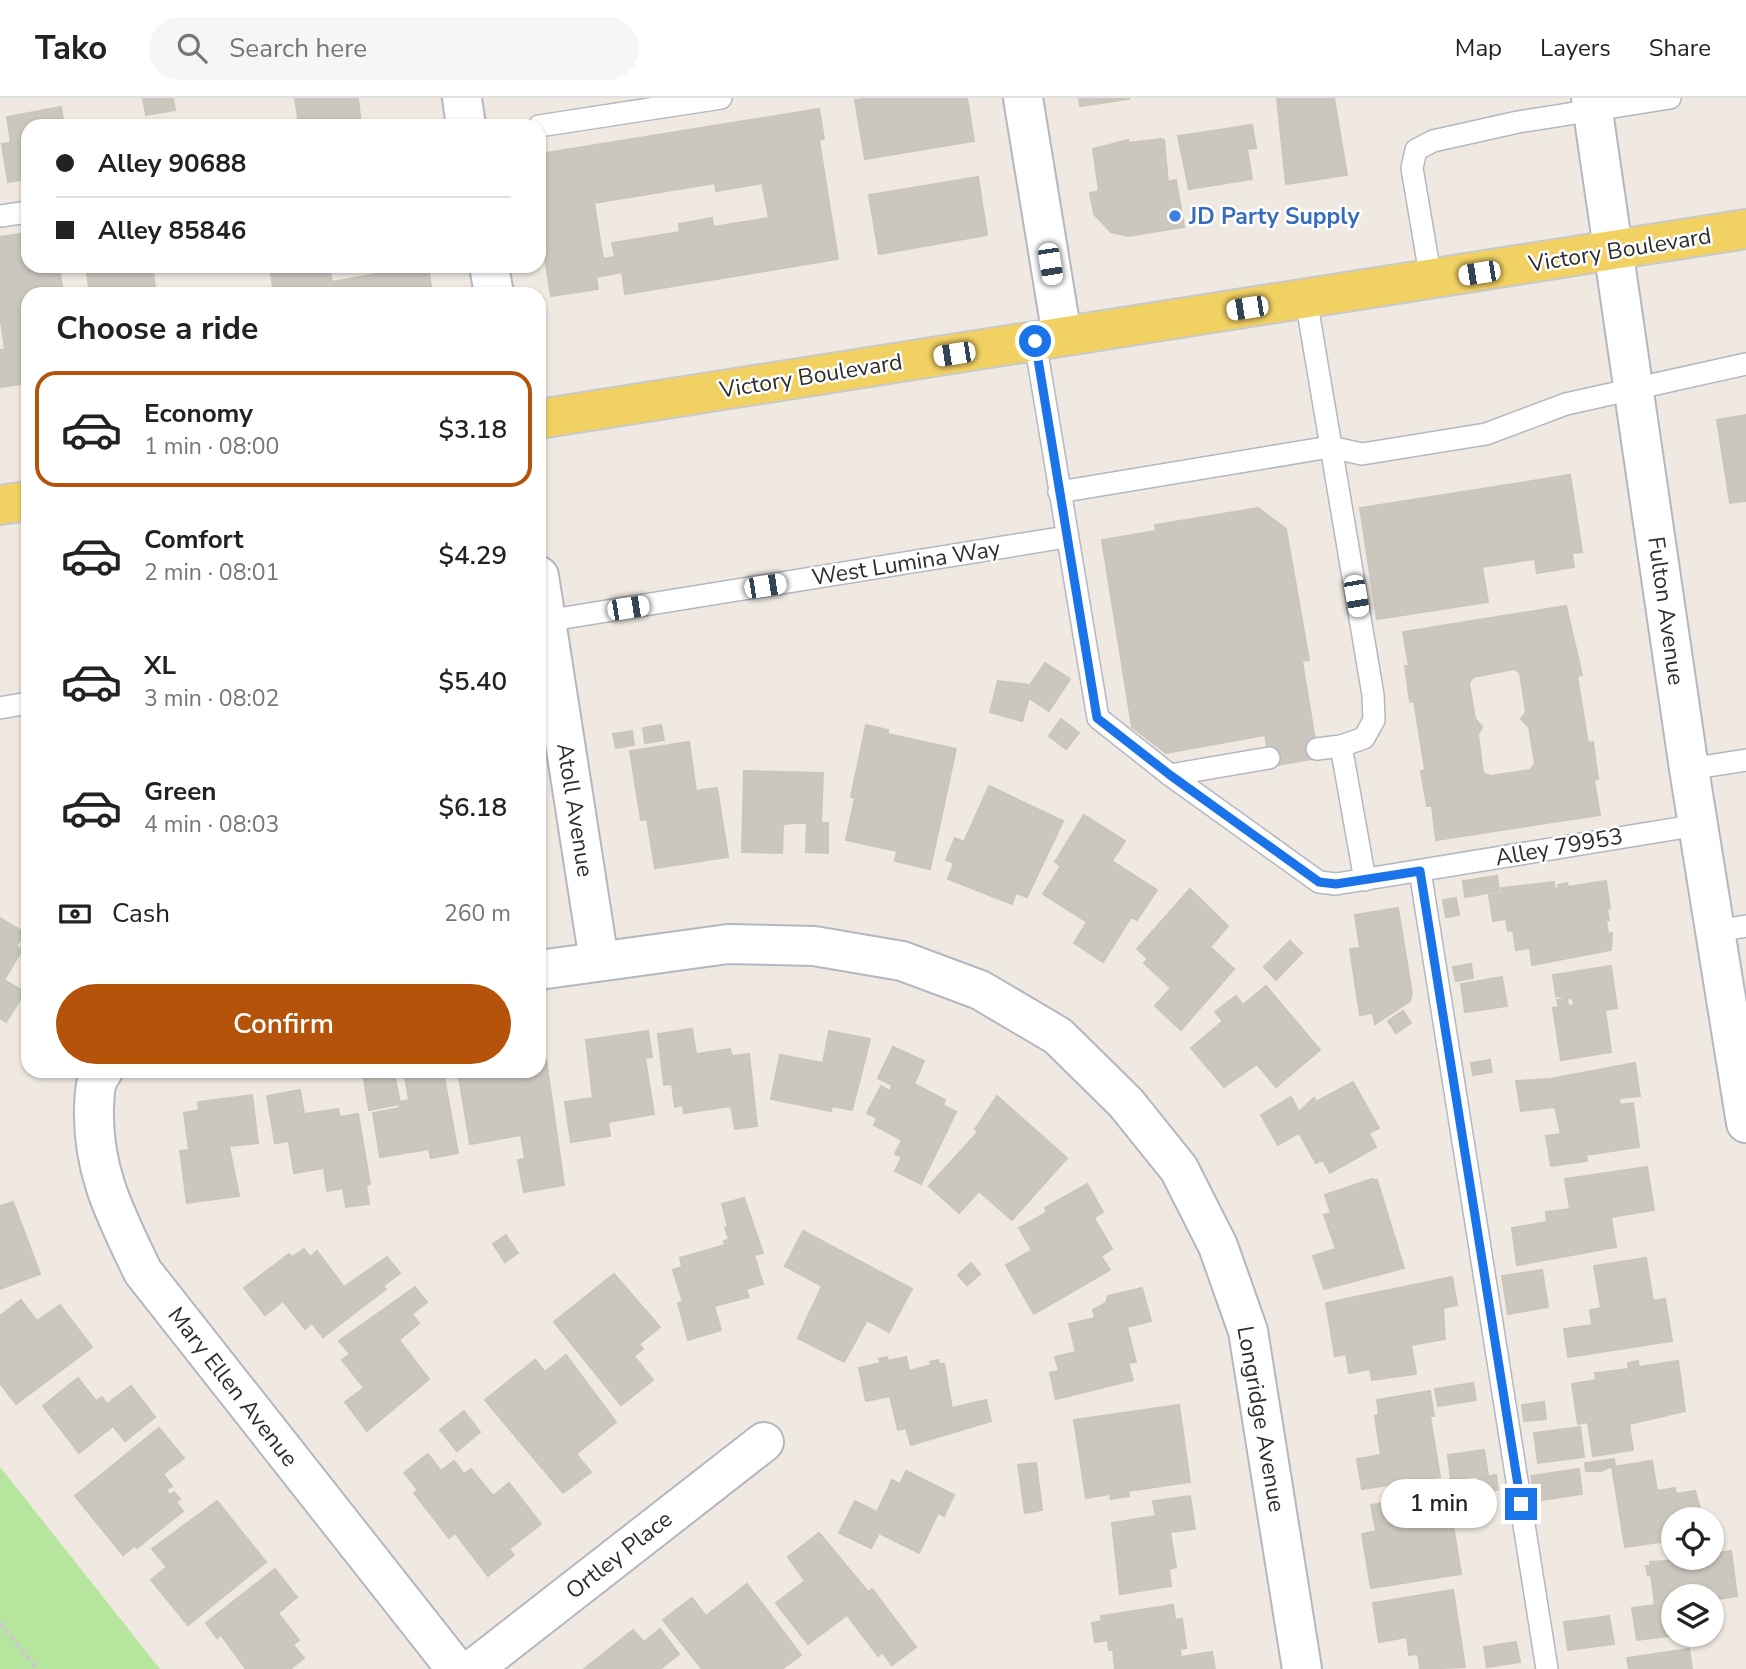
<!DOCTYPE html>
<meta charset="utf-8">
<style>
:root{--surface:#fff;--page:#f6f6f6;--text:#222;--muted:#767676;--line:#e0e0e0;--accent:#b45309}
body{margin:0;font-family:"Nunito Sans",sans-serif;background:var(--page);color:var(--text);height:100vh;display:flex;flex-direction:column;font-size:26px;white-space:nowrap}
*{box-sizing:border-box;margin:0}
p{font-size:23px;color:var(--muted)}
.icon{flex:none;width:38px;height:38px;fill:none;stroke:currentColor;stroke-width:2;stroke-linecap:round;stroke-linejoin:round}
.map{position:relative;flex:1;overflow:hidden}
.details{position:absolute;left:21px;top:189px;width:525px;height:791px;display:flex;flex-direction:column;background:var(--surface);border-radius:21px;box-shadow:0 2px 5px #0004}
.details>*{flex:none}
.hud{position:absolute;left:21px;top:21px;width:525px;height:154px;border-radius:21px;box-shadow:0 2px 5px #0004;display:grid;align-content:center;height:154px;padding:0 35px;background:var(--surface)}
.controls{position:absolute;left:1661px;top:1409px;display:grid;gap:14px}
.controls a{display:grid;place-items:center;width:63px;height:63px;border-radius:50%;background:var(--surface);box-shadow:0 2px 5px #0004;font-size:35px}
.end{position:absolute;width:32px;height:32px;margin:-16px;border:9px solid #1a73e8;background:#fff;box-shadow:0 0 0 4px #fff}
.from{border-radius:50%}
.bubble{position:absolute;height:49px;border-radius:24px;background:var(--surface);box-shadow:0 2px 5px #0004;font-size:23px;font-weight:600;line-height:49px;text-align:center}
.car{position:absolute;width:21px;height:42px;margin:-21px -10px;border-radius:9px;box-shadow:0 0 5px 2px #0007;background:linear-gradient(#fff 24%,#345 0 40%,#fff 0 76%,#345 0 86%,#fff 0)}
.hud b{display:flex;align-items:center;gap:24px;height:66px;font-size:26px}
.hud b+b{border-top:2px solid var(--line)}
.hud i{width:18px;height:18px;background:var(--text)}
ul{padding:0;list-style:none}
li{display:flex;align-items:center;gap:21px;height:116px;margin:0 14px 10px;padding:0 21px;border:4px solid transparent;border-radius:21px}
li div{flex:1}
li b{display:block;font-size:26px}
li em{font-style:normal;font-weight:600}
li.current{border-color:var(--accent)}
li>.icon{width:63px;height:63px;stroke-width:1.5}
h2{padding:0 35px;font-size:32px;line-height:84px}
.pay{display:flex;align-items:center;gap:18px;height:77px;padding:0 35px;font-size:26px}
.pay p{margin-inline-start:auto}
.action{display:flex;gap:14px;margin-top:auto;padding:14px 35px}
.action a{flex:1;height:80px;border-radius:42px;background:var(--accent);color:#fff;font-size:28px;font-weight:600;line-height:80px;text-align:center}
header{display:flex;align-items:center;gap:42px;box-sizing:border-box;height:98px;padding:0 35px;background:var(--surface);border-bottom:2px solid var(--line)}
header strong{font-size:33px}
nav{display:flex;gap:38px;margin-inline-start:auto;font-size:24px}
.search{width:490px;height:63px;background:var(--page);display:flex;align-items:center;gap:18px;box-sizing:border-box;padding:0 24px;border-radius:38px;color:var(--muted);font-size:26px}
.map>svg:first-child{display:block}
.park{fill:#b6e59e}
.building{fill:#cbc7bf;stroke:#cbc5ba;stroke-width:2;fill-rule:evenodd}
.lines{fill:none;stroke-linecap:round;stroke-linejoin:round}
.lane-casing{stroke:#b4b7c1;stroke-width:24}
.street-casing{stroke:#b4b7c1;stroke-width:42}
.secondary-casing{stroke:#b4b7c1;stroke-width:42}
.primary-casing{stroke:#c9c9c9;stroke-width:42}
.path{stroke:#c9c9c9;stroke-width:4.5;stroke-dasharray:5 3.5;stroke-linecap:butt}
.lane{stroke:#fff;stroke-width:21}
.street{stroke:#fff;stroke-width:38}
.secondary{stroke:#fff;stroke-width:38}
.primary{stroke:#f2d163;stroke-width:38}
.route{stroke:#1a73e8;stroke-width:9}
.shop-dot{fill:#3f7fe0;stroke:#fff;stroke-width:2.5}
.labels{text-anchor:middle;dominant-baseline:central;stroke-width:5;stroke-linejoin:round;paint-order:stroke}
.shop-label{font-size:23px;font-weight:bold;fill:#366cbe;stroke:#fff;text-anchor:start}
.street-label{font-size:23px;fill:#2e2e2e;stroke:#fff}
</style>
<header>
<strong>Tako</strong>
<div class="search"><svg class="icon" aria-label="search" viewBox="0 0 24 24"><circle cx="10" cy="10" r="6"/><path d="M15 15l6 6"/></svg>Search here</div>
<nav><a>Map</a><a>Layers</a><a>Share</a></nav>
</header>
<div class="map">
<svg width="1746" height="1571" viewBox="0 0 1746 1571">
<rect width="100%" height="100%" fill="#efe9e1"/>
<path class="park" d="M0 1369 160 1571H0Z"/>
<g class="building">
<path d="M143 0H173L175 12 146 17Z"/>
<path d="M295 0H358L361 28H304L303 20H298Z"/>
<path d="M871 0H967L974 43 865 61 855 2Z"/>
<path d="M1079 0H1129V1L1080 8Z"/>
<path d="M1277 0H1334L1347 77 1286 86Z"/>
<path d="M61 9 64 28H28V81L8 84 2 46 11 45 7 19Z"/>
<path d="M819 11 824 41 819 42 838 161 625 196 622 174 596 179 598 191 551 198 539 122V56ZM715 85 716 93 762 85 769 120 713 129 712 120 679 126 680 134 612 145 615 159 603 161 594 105Z"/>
<path d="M1252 27 1256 50 1247 51 1252 81 1189 91 1178 38Z"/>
<path d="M1161 41 1164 42 1168 84 1176 82 1184 129 1128 138 1111 134 1094 116 1090 95 1099 93 1093 51 1128 42V45Z"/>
<path d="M978 79 987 137 879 156 869 97Z"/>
<path d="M28 135V168H59L63 196H28V285L0 289V252H5L0 216V139Z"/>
<path d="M86 168H152L156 196H90Z"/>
<path d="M270 168H329L332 184 376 176 374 168H428L432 196H274Z"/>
<path d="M1746 317V403L1730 405 1717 322Z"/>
<path d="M1570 377 1582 454 1572 455 1574 469 1537 475 1535 461 1482 469 1488 504 1377 521 1360 410Z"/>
<path d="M1258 410 1286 431 1309 562 1302 563 1318 660 1271 668 1265 637 1166 655 1132 629 1102 442 1156 433 1155 427Z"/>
<path d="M1566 508 1582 577 1577 578 1588 645 1593 644 1598 681 1594 682 1600 717 1436 742 1432 708H1427L1421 673 1425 672 1414 603 1410 604 1405 568H1409L1403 534ZM1514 571 1520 575 1526 614 1521 621 1529 629 1535 666 1530 672 1490 678 1483 675 1478 637 1482 629 1475 620 1469 585 1473 579Z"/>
<path d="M1045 565 1070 581 1049 613 1029 600 1022 623 990 614 998 583 1030 587Z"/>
<path d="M1061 621 1079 635 1066 651 1049 638Z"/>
<path d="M661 627 664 642 645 645 643 630Z"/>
<path d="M866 627 888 632V636L956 651 930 771 895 763 897 753 846 742 855 700 851 699Z"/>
<path d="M632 633 634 647 616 650 613 636Z"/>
<path d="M689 644 696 693 717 690 728 759 655 770 647 721 641 722 630 653Z"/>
<path d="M744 673 823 675 821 725H828V755L806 754 807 725H794L783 726 782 755 742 754Z"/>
<path d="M989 688 1063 723 1027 799 1016 795 1012 806 948 781 954 765 946 762 955 740 964 744Z"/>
<path d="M1084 717 1125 743 1112 763 1157 792 1137 822 1131 819 1103 864 1074 845 1087 824 1043 796 1061 768 1055 764Z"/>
<path d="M1497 778 1499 793 1465 799 1463 783Z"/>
<path d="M28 783V799L22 785Z"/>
<path d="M1606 783 1610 810 1607 811 1609 822H1606L1608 836 1612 835 1611 852 1532 867 1530 850 1516 852 1513 832 1508 833 1506 821 1493 823 1489 797 1502 795 1501 790 1554 784 1555 791H1559L1558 787 1567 785 1568 789Z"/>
<path d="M1190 791 1228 828 1210 849 1234 871 1181 932 1155 908 1171 890 1144 865 1148 861 1137 851Z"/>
<path d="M1456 800 1459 817 1446 819 1443 802Z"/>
<path d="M1398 810 1412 896 1410 903 1375 926 1373 915 1360 917 1350 851 1360 850 1355 817Z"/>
<path d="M0 820 25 835 16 848 22 852 4 882 25 894 6 924 0 920Z"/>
<path d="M1290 843 1302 855 1276 882 1264 869Z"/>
<path d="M1471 866 1473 880 1456 883 1453 869Z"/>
<path d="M1611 868 1617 910 1605 912 1611 954 1561 962 1553 910 1559 909 1557 902 1567 901 1568 908 1574 907 1573 901 1556 898 1553 877Z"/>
<path d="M1502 879 1507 908 1465 914 1461 886Z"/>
<path d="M1266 888 1320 952 1276 989 1257 966 1224 989 1191 950 1223 923 1215 914 1236 898 1243 907Z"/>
<path d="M1403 913 1411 925 1396 935 1388 923Z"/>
<path d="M692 931 696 956 730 951 732 958 749 956 757 1028 735 1031 731 1008 684 1015 683 1007 675 1009 672 986 664 987 658 936Z"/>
<path d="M648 933 652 959 645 960 654 1016 608 1024 610 1038 571 1044 565 1004 593 1000 586 942Z"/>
<path d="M829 933 870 941 852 1012 832 1008 831 1013 771 1001 780 957 823 965Z"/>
<path d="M893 949 924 963 914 986 945 1002 943 1007 956 1014 921 1086 895 1073 902 1059 895 1056 902 1042 874 1027 877 1020 867 1015 881 988 890 993 892 987 878 980Z"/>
<path d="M546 961 564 1087 524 1094 518 1062 525 1061 521 1037 470 1046 458 973H539V962Z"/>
<path d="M1490 962 1492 974 1473 977 1471 965Z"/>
<path d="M1635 965 1640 998 1619 1000 1620 1007 1633 1005 1639 1049 1586 1057 1587 1063 1551 1068 1546 1038 1561 1036 1555 1009 1521 1013 1516 983 1550 981Z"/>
<path d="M404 973H443L458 1055 431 1060 429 1051 380 1059 373 1015 400 1010 399 1006 369 1012 364 981 394 976 400 1004 409 1002Z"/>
<path d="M1353 984 1379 1030 1369 1035 1376 1049 1330 1075 1323 1062 1316 1065 1299 1035 1278 1047 1261 1017 1291 999 1299 1014 1314 1000 1316 1004Z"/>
<path d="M300 992 304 1016 338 1011 340 1019 358 1016 370 1086 366 1087 369 1106 346 1109 343 1090 327 1093 324 1070 294 1075 289 1043 275 1045 267 998Z"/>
<path d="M252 997 258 1045 229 1048 239 1098 187 1105 180 1053 189 1052 184 1015 199 1012 198 1004Z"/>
<path d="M997 998 1067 1060 1012 1122 979 1093 959 1115 929 1088 978 1034 975 1031Z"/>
<path d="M1647 1069 1654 1112 1611 1119 1616 1149 1517 1167 1512 1130 1547 1124 1546 1114 1570 1111 1565 1081Z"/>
<path d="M1372 1081 1377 1082 1404 1170 1324 1191 1313 1158 1336 1151 1324 1117 1331 1115 1325 1097Z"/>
<path d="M1087 1086 1103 1114 1094 1120 1112 1151 1101 1158 1110 1172 1034 1216 1006 1167 1032 1152 1019 1130 1047 1114 1045 1110Z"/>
<path d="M744 1100 763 1155 754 1157 763 1186 746 1191 749 1199 714 1208 721 1232 688 1242 678 1205 683 1204 673 1172 682 1169 680 1160 725 1147 724 1143 729 1141 725 1130 728 1129 722 1106Z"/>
<path d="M13 1104 40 1176 0 1191V1108Z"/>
<path d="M803 1133 912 1191 889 1234 867 1222 844 1264 798 1240 822 1188 785 1168Z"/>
<path d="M506 1137 518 1155 505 1164 493 1146Z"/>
<path d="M304 1151 310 1159 317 1153 344 1189 387 1159 400 1175 383 1188 386 1191 323 1239 312 1225 305 1231 283 1203 265 1217 244 1190 289 1156 292 1159Z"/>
<path d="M1646 1160 1653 1203 1665 1201 1672 1243 1568 1259 1564 1231 1592 1227 1590 1212 1601 1210 1594 1168Z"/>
<path d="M971 1165 980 1176 967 1187 958 1177Z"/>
<path d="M1542 1172 1548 1209 1508 1216 1502 1178Z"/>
<path d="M614 1176 660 1229 639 1246 643 1251 634 1258 653 1282 621 1307 554 1224Z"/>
<path d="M1452 1179 1457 1207 1443 1210 1445 1241 1411 1247 1416 1276 1372 1282 1370 1271 1349 1275 1346 1256 1335 1258 1326 1205Z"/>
<path d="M415 1189 427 1204 412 1216 419 1225 399 1242 429 1281 367 1333 345 1304 364 1290 342 1262 350 1256 339 1243Z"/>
<path d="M1142 1190 1151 1223 1127 1229 1136 1264 1128 1265 1133 1282 1056 1301 1050 1275 1059 1273 1055 1259 1076 1254 1069 1226 1095 1220 1093 1212 1106 1205 1108 1198Z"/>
<path d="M21 1202 37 1223 60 1207 92 1249 16 1306 0 1285V1218Z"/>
<path d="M566 1257 616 1324 576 1356 591 1374 563 1395 485 1302 535 1262 545 1274Z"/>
<path d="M887 1259 888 1263 906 1259 909 1273 931 1267 930 1264 938 1262 939 1266H944L952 1310 986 1302 991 1323 911 1347 906 1330 898 1332 890 1298 866 1303 859 1270 881 1265 879 1261Z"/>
<path d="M1638 1263 1639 1269 1678 1263 1685 1313 1629 1326 1633 1352 1593 1358 1588 1324 1578 1326 1572 1286 1596 1282 1595 1275 1629 1271 1628 1265Z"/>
<path d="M78 1280 96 1303 102 1299 107 1306 131 1288 155 1319 125 1343 113 1328 79 1355 43 1308Z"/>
<path d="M1473 1285 1476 1302 1438 1308 1435 1291Z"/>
<path d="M1430 1293 1434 1318H1430L1440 1379 1362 1391 1357 1361 1381 1357 1375 1318 1379 1317 1377 1302Z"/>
<path d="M1544 1304 1546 1321 1524 1323 1522 1307Z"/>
<path d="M1179 1307 1190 1384 1128 1393 1129 1398 1111 1401 1110 1396 1086 1400 1074 1322Z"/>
<path d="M464 1313 480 1334 457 1353 440 1332Z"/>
<path d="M1580 1329 1584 1359 1538 1365 1534 1335Z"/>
<path d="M159 1330 184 1360 163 1376 172 1388 166 1392 170 1397 174 1394 180 1401 176 1404 183 1413 137 1450 134 1448 123 1457 75 1398Z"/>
<path d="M1484 1352 1488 1377 1451 1382 1448 1357Z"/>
<path d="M428 1356 441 1373 454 1363 464 1376 471 1371 493 1398 509 1385 541 1426 509 1451 514 1457 488 1478 455 1435 449 1440 414 1395 418 1392 404 1375Z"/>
<path d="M1614 1361 1615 1367 1601 1373H1586L1585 1365Z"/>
<path d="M1652 1363 1657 1393 1675 1390 1676 1396 1695 1393 1703 1421H1673V1442L1625 1449 1612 1369Z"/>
<path d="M1036 1365 1042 1412 1025 1415 1018 1367Z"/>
<path d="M1579 1371 1582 1396 1535 1403 1531 1378Z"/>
<path d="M906 1373 954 1397 944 1418 938 1415 919 1455 879 1435 871 1450 839 1435 855 1403 877 1414 892 1382 900 1386Z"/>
<path d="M1496 1377 1498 1392 1481 1394 1478 1380Z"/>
<path d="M1190 1398 1195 1431 1170 1434 1176 1469 1169 1471 1171 1488 1120 1496 1112 1425 1156 1418 1153 1403Z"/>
<path d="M1420 1399 1425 1425 1452 1421 1461 1476 1371 1490 1362 1436 1376 1433 1371 1407Z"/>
<path d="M217 1403 266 1464 188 1527 151 1482 167 1469 152 1451Z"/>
<path d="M819 1435 868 1494 872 1491 916 1549 892 1567 882 1554 878 1558 847 1517 808 1546 776 1505 805 1483 788 1459Z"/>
<path d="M1731 1453 1737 1498 1712 1502V1498H1673V1536L1677 1537 1637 1542 1632 1510 1655 1507 1651 1477H1648L1646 1468H1650V1464L1712 1460V1456Z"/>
<path d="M275 1471 297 1499 278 1515 299 1542 293 1547 304 1560 290 1571H246L221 1537 217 1540 206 1525Z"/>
<path d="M747 1486 801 1557 782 1571H702L663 1522 692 1500 706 1518Z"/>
<path d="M1453 1492 1465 1569 1420 1571 1418 1556 1409 1557 1407 1539 1379 1544 1373 1505Z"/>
<path d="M1173 1507 1175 1522 1182 1521 1186 1550 1180 1551 1181 1559 1212 1554 1215 1571H1115L1113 1552H1109L1108 1542 1095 1544 1092 1525 1102 1523 1101 1518Z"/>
<path d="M1609 1518 1614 1546 1568 1552 1564 1524Z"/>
<path d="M660 1531 679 1556 660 1571H584L633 1532 644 1544Z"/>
<path d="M1516 1544 1520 1564 1487 1569 1484 1549Z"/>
<path d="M1689 1551 1692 1571H1629L1627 1560Z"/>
</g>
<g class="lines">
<defs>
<g id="lane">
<path d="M539 28 721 0"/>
<path d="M0 118 28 114"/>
<path d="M1431 182 1412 70 1416 52 1433 43 1518 24 1670 0"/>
<path d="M1306 201 1373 597 1374 622 1364 640 1341 648 1365 782"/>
<path d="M1035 243 1098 620 1170 677 1319 784 1336 786 1698 727"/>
<path d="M1059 394 1330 349 1362 356 1486 336 1566 306 1746 266"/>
<path d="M539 524 1066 439"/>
<path d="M0 610 28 605"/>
<path d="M1317 651 1341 648"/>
<path d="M1689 671 1746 662"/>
<path d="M1170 677 1269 660"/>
<path d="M1420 773 1547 1571"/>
<path d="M1715 833 1746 828"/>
</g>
<g id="street">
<path d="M462 0 466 28"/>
<path d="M1023 0 1062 238"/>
<path d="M489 168 494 196"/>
<path d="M539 478 599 863"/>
<path d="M539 872 728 846 814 848 902 863 980 892 1058 938 1126 1005 1179 1071 1218 1148 1248 1233 1302 1571"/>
<path d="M103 973C94 985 95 994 94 1009 92 1073 116 1118 143 1174L456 1571"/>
<path d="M473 1571 764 1344"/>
</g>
<path id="secondary" d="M1591 0 1689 671 1746 1025"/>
<g id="primary">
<path d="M539 321 1746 131"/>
<path d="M0 407 28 403"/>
</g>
</defs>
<use href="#lane" class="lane-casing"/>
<use href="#street" class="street-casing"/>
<use href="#secondary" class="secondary-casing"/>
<use href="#primary" class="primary-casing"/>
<path class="path" d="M0 1525 37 1571"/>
<use href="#lane" class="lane"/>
<use href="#street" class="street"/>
<use href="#secondary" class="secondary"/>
<use href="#primary" class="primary"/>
</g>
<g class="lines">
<path class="route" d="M1035 243 1097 620 1170 677 1319 784 1336 786 1420 773 1521 1406"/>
</g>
<circle class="shop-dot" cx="1175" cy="118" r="7"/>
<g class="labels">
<g class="shop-label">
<text x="1189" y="118">JD Party Supply</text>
</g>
<g class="street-label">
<text transform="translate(1620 152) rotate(-9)">Victory Boulevard</text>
<text transform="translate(811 278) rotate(-9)">Victory Boulevard</text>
<text transform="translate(906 465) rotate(-9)">West Lumina Way</text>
<text transform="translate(1666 513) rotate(82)">Fulton Avenue</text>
<text transform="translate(575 712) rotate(81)">Atoll Avenue</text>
<text transform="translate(1559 749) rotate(-10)">Alley 79953</text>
<text transform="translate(233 1289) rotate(52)">Mary Ellen Avenue</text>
<text transform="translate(1261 1321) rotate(80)">Longridge Avenue</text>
<text transform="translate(619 1457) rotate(-38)">Ortley Place</text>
</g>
</g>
</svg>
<div class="controls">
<a><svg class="icon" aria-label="locate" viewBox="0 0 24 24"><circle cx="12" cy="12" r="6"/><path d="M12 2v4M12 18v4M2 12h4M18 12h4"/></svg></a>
<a><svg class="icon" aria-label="layers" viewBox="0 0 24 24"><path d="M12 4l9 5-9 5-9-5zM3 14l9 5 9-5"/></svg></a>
</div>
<i class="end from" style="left:1035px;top:243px"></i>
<i class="end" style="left:1521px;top:1406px"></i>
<div class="bubble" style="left:1381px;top:1381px;width:116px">1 min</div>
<i class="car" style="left:1050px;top:166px;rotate:171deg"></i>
<i class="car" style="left:1479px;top:175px;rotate:261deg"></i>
<i class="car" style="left:1247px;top:210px;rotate:261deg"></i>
<i class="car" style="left:954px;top:256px;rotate:261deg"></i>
<i class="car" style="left:765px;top:488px;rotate:81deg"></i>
<i class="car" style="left:1356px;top:498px;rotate:170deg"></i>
<i class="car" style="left:628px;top:510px;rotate:81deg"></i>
<div class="hud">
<b><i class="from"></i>Alley 90688</b>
<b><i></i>Alley 85846</b>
</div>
<section class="details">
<h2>Choose a ride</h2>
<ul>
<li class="current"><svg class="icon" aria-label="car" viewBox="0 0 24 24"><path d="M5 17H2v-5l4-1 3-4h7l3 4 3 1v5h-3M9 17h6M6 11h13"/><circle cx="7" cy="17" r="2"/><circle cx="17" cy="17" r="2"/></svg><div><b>Economy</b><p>1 min · 08:00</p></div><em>$3.18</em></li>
<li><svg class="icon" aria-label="car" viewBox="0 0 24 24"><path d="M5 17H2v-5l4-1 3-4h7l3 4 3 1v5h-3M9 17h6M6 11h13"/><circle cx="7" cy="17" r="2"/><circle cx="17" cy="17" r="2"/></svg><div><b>Comfort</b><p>2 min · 08:01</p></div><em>$4.29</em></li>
<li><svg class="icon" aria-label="car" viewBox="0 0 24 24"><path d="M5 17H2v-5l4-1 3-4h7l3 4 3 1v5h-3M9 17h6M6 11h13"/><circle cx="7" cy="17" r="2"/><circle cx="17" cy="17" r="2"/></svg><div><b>XL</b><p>3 min · 08:02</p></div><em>$5.40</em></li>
<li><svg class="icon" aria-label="car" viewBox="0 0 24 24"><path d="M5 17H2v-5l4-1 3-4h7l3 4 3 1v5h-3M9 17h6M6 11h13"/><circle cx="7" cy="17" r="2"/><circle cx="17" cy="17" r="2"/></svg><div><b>Green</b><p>4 min · 08:03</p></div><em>$6.18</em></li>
</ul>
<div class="pay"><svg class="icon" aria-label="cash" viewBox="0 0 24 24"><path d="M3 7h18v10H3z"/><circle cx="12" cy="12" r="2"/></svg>Cash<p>260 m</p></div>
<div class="action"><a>Confirm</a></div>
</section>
</div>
